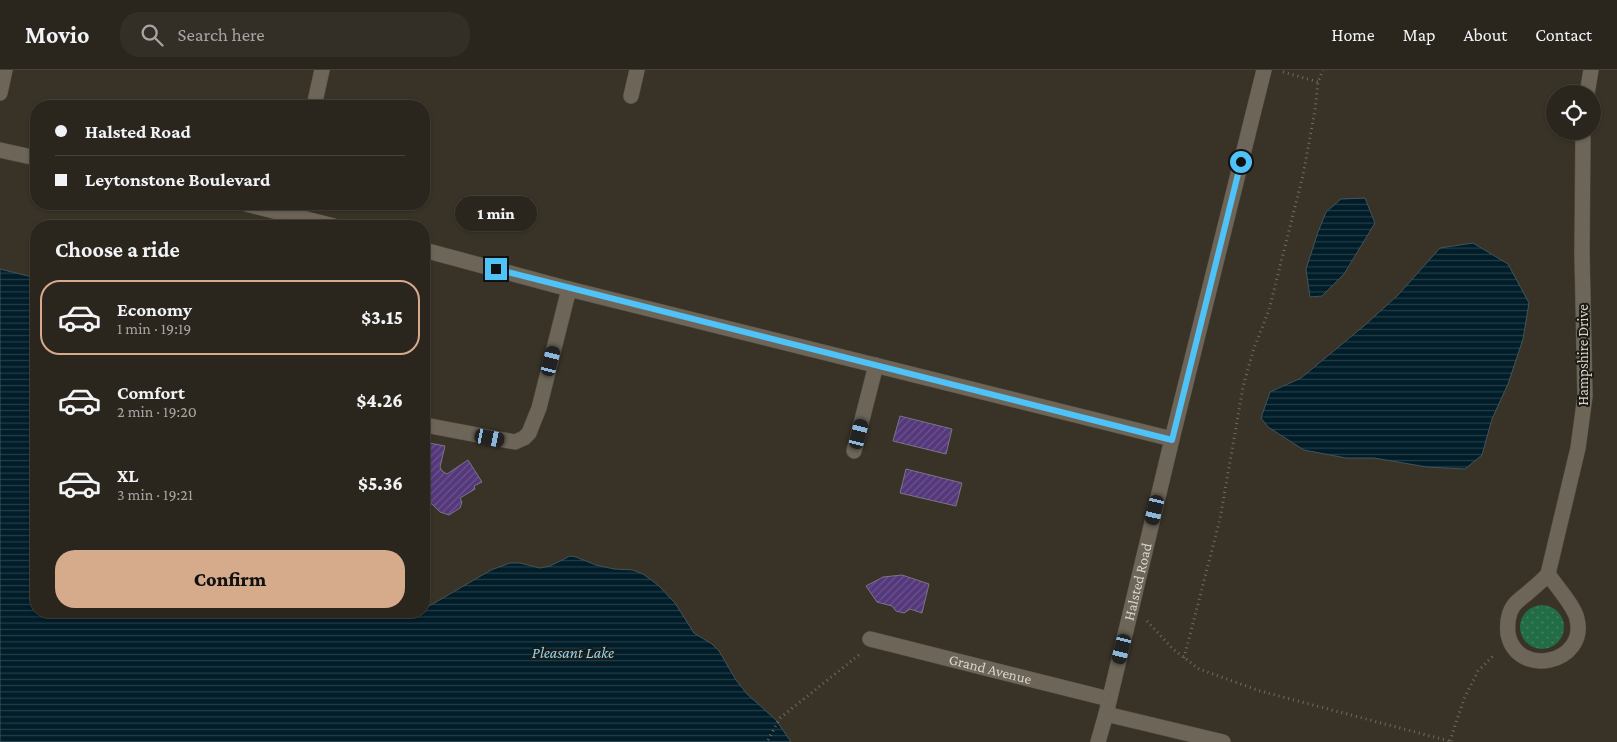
<!DOCTYPE html>
<meta charset="utf-8">
<style>
:root{--surface:#2b261d;--page:#332e26;--text:#f1f3f6;--muted:#a6a5a4;--line:#47433b;--accent:#d6ab8b}
body{margin:0;font-family:"Crimson Pro",serif;background:var(--page);color:var(--text);height:100vh;display:flex;flex-direction:column;font-size:19px;white-space:nowrap}
*{box-sizing:border-box;margin:0}
p{font-size:16px;color:var(--muted)}
.icon{flex:none;width:28px;height:28px;fill:none;stroke:currentColor;stroke-width:2;stroke-linecap:round;stroke-linejoin:round}
.map{position:relative;flex:1;overflow:hidden}
.drawer{position:absolute;left:30px;top:150px;width:400px;height:398px;display:flex;flex-direction:column;background:var(--surface);border-radius:20px;box-shadow:0 1px 4px #0004,0 0 0 1px var(--line)}
.drawer>*{flex:none}
.banner{position:absolute;left:30px;top:30px;width:400px;height:110px;border-radius:20px;box-shadow:0 1px 4px #0004,0 0 0 1px var(--line);display:grid;align-content:center;height:110px;padding:0 25px;background:var(--surface)}
.buttons{position:absolute;left:1546px;top:15px;display:grid;gap:10px}
.buttons a{display:grid;place-items:center;width:55px;height:55px;border-radius:50%;background:var(--surface);box-shadow:0 1px 4px #0004,0 0 0 1px var(--line);font-size:25px}
.end{position:absolute;width:22px;height:22px;margin:-11px;border:6px solid #4fc3f7;background:#111;box-shadow:0 0 0 2px #111}
.from{border-radius:50%}
.bubble{position:absolute;height:35px;border-radius:18px;background:var(--surface);box-shadow:0 1px 4px #0004,0 0 0 1px var(--line);font-size:16px;font-weight:800;line-height:35px;text-align:center}
.car{position:absolute;width:15px;height:30px;margin:-15px -8px;border-radius:6px;box-shadow:0 0 4px 1px #0007;background:linear-gradient(#222 24%,#8ab4d8 0 40%,#222 0 76%,#8ab4d8 0 86%,#222 0)}
.banner b{display:flex;align-items:center;gap:18px;height:48px;font-size:19px}
.banner b+b{border-top:1px solid var(--line)}
.banner i{width:12px;height:12px;background:var(--text)}
ul{padding:0;list-style:none}
li{display:flex;align-items:center;gap:15px;height:75px;margin:0 10px 8px;padding:0 15px;border:2px solid transparent;border-radius:20px}
li div{flex:1}
li b{display:block;font-size:19px}
li em{font-style:normal;font-weight:800}
li.selected{border-color:var(--accent)}
li>.icon{width:45px;height:45px;stroke-width:1.5}
h2{padding:0 25px;font-size:22px;line-height:60px}
.primary-button{display:flex;gap:10px;margin-top:auto;padding:10px 25px}
.primary-button a{flex:1;height:58px;border-radius:20px;background:var(--accent);color:#111;font-size:20px;font-weight:800;line-height:58px;text-align:center}
header{display:flex;align-items:center;gap:30px;box-sizing:border-box;height:70px;padding:0 25px;background:var(--surface);border-bottom:1px solid var(--line)}
header strong{font-size:24px}
nav{display:flex;gap:28px;margin-inline-start:auto;font-size:18px}
.search{width:350px;height:45px;background:var(--page);display:flex;align-items:center;gap:12px;box-sizing:border-box;padding:0 18px;border-radius:20px;color:var(--muted);font-size:19px}
.map>svg:first-child{display:block}
.grass{fill:url(#grass-dots)}
.water{fill:url(#water-rules);stroke:#41545a}
.building{fill:url(#building-hatch);stroke:#7b7684}
.lines{fill:none;stroke-linecap:round;stroke-linejoin:round}
.minor-casing{stroke:#544e44;stroke-width:16}
.path{stroke:#716b61;stroke-width:3;stroke-dasharray:1 4;stroke-linecap:butt}
.minor{stroke:#6c6558;stroke-width:15}
.route{stroke:#4fc3f7;stroke-width:6}
.labels{text-anchor:middle;dominant-baseline:central;stroke-width:4;stroke-linejoin:round;paint-order:stroke}
.street-label{font-size:15px;fill:#d8d4cc;stroke:#1d1b15}
.water-label{font-size:16px;font-style:italic;fill:#8cd4f3;stroke:#1d1b15}
</style>
<header>
<strong>Movio</strong>
<div class="search"><svg class="icon" aria-label="search" viewBox="0 0 24 24"><circle cx="10" cy="10" r="6"/><path d="M15 15l6 6"/></svg>Search here</div>
<nav><a>Home</a><a>Map</a><a>About</a><a>Contact</a></nav>
</header>
<div class="map">
<svg width="1617" height="672" viewBox="0 0 1617 672">
<defs>
<pattern id="grass-dots" width="8" height="8" patternUnits="userSpaceOnUse" patternTransform="scale(1.25)"><rect width="8" height="8" fill="#226c46"/><path d="M2 2h.1M6 6h.1" fill="none" stroke="#418060" stroke-width="1.8" stroke-linecap="round"/></pattern>
<pattern id="water-rules" width="6" height="5" patternUnits="userSpaceOnUse" patternTransform="scale(1.25)"><rect width="6" height="5" fill="#001d29"/><path d="M0 2.5h6" fill="none" stroke="#243d47"/></pattern>
<pattern id="building-hatch" width="6" height="6" patternUnits="userSpaceOnUse" patternTransform="scale(1.25)"><rect width="6" height="6" fill="#54387b"/><path d="M-1 1l2-2M0 6l6-6M5 7l2-2" fill="none" stroke="#6c548d"/></pattern>
</defs>
<rect width="100%" height="100%" fill="#393227"/>
<circle class="grass" cx="1542" cy="557" r="22"/>
<g class="water">
<path d="M1365 128 1375 153 1344 204 1322 226 1310 227 1306 199 1318 162 1326 142 1341 129Z"/>
<path d="M1473 173 1508 194 1529 233 1523 269 1508 314 1492 349 1482 385 1465 399 1427 397 1374 388H1346L1304 380 1268 357 1261 348 1270 322 1301 308 1365 255 1398 225 1440 178Z"/>
<path d="M0 199 36 208V541H367C380 545 394 551 408 547 414 546 418 542 424 541V539L491 500 510 493H520L540 498 550 496 570 486 576 487 596 495 614 499 633 500 643 504 658 515 675 533 694 563 712 574 719 581 736 610 747 624 776 650 791 672H0Z"/>
</g>
<g class="building">
<path d="M900 346 952 359 946 384 893 371Z"/>
<path d="M424 372 445 376 440 397 442 401 447 404 468 390 482 412 474 416 475 419 460 428 462 432 460 438 449 445 440 442 432 434 424 432Z"/>
<path d="M906 399 962 413 956 436 900 423Z"/>
<path d="M902 505 929 514 922 543 910 539 904 543 896 541 892 536 877 532 866 516 883 507Z"/>
</g>
<g class="lines">
<defs>
<g id="minor">
<path d="M0 23 5 0"/>
<path d="M1587 24 1591 0"/>
<path d="M631 26 637 0"/>
<path d="M314 36 322 0"/>
<path d="M0 80 36 88"/>
<path d="M246 134 334 156"/>
<path d="M287 156 292 134"/>
<path d="M424 180 569 219 1172 369"/>
<path d="M425 355 515 372 524 368 529 363 539 338 569 219"/>
<path d="M854 381 876 295"/>
<path d="M1548 504 1578 378 1585 326 1582 184 1583 61"/>
<path d="M1548 504C1556 516 1575 537 1577 549 1588 593 1517 609 1508 564 1507 554 1508 543 1514 535 1519 529 1526 525 1531 520 1537 515 1543 510 1548 504Z"/>
<path id="s1" d="M870 569 1109 629"/>
<path id="s2" d="M1106 644 1172 369 1264 0"/>
<path d="M1098 672 1106 644 1223 672"/>
</g>
</defs>
<use href="#minor" class="minor-casing"/>
<g class="path">
<path d="M1283 2 1318 12"/>
<path d="M1147 551 1173 579 1199 599 1260 621 1453 672"/>
<path d="M1184 588 1220 449 1243 317 1253 281 1269 240 1303 105 1315 40 1318 12 1323 0"/>
<path d="M768 670 780 648 860 584"/>
<path d="M1450 671 1464 629 1478 601 1495 584"/>
</g>
<use href="#minor" class="minor"/>
</g>
<g class="lines">
<path class="route" d="M496 199 1172 370 1241 92"/>
</g>
<g class="labels">
<g class="street-label">
<text transform="translate(1583 285) rotate(-90)">Hampshire Drive</text>
<text stroke="none"><textPath href="#s2" startOffset="136">Halsted Road</textPath></text>
<text stroke="none"><textPath href="#s1" startOffset="124">Grand Avenue</textPath></text>
</g>
<g class="water-label">
<text x="573" y="582">Pleasant Lake</text>
</g>
</g>
</svg>
<div class="buttons">
<a><svg class="icon" aria-label="locate" viewBox="0 0 24 24"><circle cx="12" cy="12" r="6"/><path d="M12 2v4M12 18v4M2 12h4M18 12h4"/></svg></a>
</div>
<i class="end from" style="left:1241px;top:92px"></i>
<i class="end" style="left:496px;top:199px"></i>
<div class="bubble" style="left:455px;top:126px;width:82px">1 min</div>
<i class="car" style="left:551px;top:291px;rotate:14deg"></i>
<i class="car" style="left:859px;top:364px;rotate:14deg"></i>
<i class="car" style="left:490px;top:368px;rotate:101deg"></i>
<i class="car" style="left:1155px;top:440px;rotate:193deg"></i>
<i class="car" style="left:1122px;top:579px;rotate:194deg"></i>
<div class="banner">
<b><i class="from"></i>Halsted Road</b>
<b><i></i>Leytonstone Boulevard</b>
</div>
<section class="drawer">
<h2>Choose a ride</h2>
<ul>
<li class="selected"><svg class="icon" aria-label="car" viewBox="0 0 24 24"><path d="M5 17H2v-5l4-1 3-4h7l3 4 3 1v5h-3M9 17h6M6 11h13"/><circle cx="7" cy="17" r="2"/><circle cx="17" cy="17" r="2"/></svg><div><b>Economy</b><p>1 min · 19:19</p></div><em>$3.15</em></li>
<li><svg class="icon" aria-label="car" viewBox="0 0 24 24"><path d="M5 17H2v-5l4-1 3-4h7l3 4 3 1v5h-3M9 17h6M6 11h13"/><circle cx="7" cy="17" r="2"/><circle cx="17" cy="17" r="2"/></svg><div><b>Comfort</b><p>2 min · 19:20</p></div><em>$4.26</em></li>
<li><svg class="icon" aria-label="car" viewBox="0 0 24 24"><path d="M5 17H2v-5l4-1 3-4h7l3 4 3 1v5h-3M9 17h6M6 11h13"/><circle cx="7" cy="17" r="2"/><circle cx="17" cy="17" r="2"/></svg><div><b>XL</b><p>3 min · 19:21</p></div><em>$5.36</em></li>
</ul>
<div class="primary-button"><a>Confirm</a></div>
</section>
</div>
